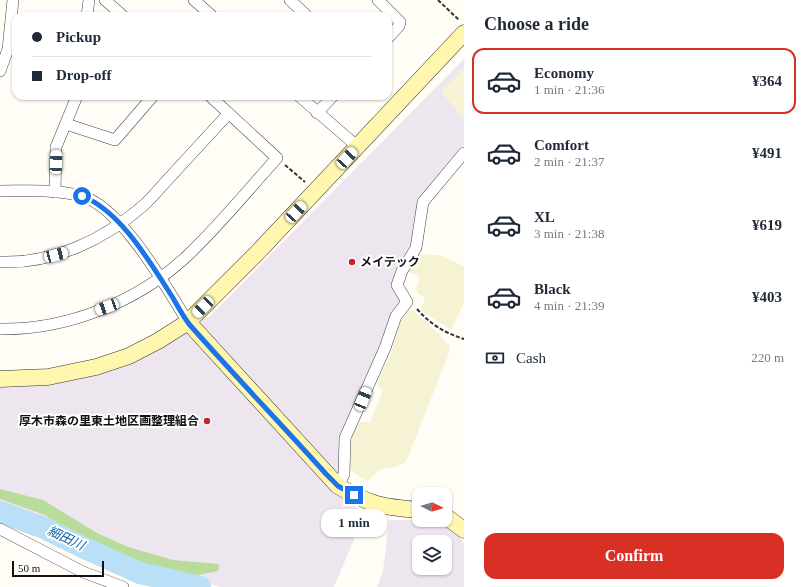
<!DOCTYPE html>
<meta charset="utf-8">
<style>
:root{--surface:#fff;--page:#f2f2f3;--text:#1f2937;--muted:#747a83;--line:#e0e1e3;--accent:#d93025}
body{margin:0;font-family:"Times New Roman","Noto Sans JP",serif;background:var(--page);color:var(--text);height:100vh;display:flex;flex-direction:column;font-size:15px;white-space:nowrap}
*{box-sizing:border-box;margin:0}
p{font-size:13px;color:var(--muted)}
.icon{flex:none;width:22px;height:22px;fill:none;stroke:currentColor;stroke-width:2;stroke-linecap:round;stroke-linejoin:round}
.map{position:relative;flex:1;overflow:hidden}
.drawer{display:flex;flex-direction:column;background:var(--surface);width:340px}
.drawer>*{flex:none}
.guide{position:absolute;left:12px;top:12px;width:380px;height:88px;border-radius:12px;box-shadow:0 1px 3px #0004;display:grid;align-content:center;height:88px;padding:0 20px;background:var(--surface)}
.needle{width:26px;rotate:95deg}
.fabs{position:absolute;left:412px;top:487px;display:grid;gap:8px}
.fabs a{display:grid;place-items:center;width:40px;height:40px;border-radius:8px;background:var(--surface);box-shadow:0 1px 3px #0004;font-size:20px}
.scale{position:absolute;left:12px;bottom:10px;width:92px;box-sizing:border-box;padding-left:4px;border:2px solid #111;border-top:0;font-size:11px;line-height:14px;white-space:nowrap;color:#111;-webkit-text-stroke:3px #fff;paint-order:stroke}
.end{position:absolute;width:18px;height:18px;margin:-9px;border:5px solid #1a73e8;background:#fff;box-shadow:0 0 0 2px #fff}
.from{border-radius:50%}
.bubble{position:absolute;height:28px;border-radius:12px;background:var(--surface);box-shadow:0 1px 3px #0004;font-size:13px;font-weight:700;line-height:28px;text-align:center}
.car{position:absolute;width:12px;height:24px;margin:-12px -6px;border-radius:5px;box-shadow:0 0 3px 1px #0007;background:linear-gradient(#fff 24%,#345 0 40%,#fff 0 76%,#345 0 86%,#fff 0)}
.guide b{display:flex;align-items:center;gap:14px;height:38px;font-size:15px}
.guide b+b{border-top:1px solid var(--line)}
.guide i{width:10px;height:10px;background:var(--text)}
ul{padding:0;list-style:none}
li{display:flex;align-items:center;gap:12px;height:66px;margin:0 8px 6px;padding:0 12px;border:2px solid transparent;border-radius:12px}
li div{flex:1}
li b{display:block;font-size:15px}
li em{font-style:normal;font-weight:700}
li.on{border-color:var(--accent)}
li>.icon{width:36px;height:36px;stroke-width:1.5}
h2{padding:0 20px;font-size:18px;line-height:48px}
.pay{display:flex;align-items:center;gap:10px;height:44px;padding:0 20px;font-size:15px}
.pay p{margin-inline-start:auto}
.action{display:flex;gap:8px;margin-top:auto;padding:8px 20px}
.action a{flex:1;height:46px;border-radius:12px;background:var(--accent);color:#fff;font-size:16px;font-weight:700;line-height:46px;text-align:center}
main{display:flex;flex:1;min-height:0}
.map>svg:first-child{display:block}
.industrial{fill:#eee6ef;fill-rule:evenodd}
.farmland{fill:#f6f3d4}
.forest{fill:#b9dc9c}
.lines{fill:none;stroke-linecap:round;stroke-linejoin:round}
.river{stroke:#b9e0f7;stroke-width:22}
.street-casing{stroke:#444;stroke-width:12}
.secondary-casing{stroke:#333;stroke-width:17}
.path{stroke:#333;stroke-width:2;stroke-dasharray:4 2;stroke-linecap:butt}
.street{stroke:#fff;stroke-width:11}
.secondary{stroke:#fff6b0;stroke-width:16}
.route{stroke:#1a73e8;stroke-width:5}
.poi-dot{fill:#c4262e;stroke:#fff;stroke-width:1.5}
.labels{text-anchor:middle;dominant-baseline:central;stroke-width:4;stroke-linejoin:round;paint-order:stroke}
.poi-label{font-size:12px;font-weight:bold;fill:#111;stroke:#fff;text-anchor:start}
.water-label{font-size:13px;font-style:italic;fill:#1768a6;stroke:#fff}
</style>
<main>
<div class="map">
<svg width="464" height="587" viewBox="0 0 464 587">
<rect width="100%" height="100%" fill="#fffdf5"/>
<g class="industrial">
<path d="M464 59V144L420 198 411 244 398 266 393 283 402 300 395 308 381 347 343 437 342 468 331 492 365 513 334 587H221L175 576 83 540 52 520 0 502V387H20L107 370 169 340 210 316Z"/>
<path d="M389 520H430L455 531 464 543V587H377L383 571ZM419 542H445V568H419Z"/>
</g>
<g class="farmland">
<path d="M464 68V120L441 91Z"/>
<path d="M418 254 439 255 464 266V303L451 330 421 310 425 297 418 294 416 289 420 277 408 271Z"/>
<path d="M411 309 438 333 450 347 449 353 406 462 396 467 381 469 367 481 350 470 351 441 358 422H370L383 390 378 386V382L391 353 401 321Z"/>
</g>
<path class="forest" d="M0 489 43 500 97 533 128 547 173 560 219 564 218 571 194 576 176 574 128 559 83 540 45 515 0 499Z"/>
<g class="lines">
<path class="river" d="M0 512 44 528 82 547 140 573 200 587"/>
<defs>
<g id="street">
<path d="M105 0 123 16"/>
<path d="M194 0 212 16"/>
<path d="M290 0 307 16"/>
<path d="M378 0 400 22 399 26 388 38"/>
<path d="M87 16 89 0"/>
<path d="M0 71 8 49 13 0"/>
<path d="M299 96 358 147"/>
<path d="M317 113 333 96"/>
<path d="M66 124 115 140 153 96"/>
<path d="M0 191C27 191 56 189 82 196 122 208 166 287 188 322"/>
<path d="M55 192 56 147 77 96"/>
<path d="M0 262C53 264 104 240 144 205 154 196 163 184 173 174 191 154 210 134 228 114"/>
<path d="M0 329C67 330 137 302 186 257 219 226 247 191 277 158L210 96"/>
<path d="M338 486 344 474 345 438 385 348 396 316 407 302 397 285 402 271 416 248 423 202 464 153"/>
<path d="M0 529 83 572 123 587"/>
</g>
<g id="secondary">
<path d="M188 322 338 486C370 505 382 507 419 510"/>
<path d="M0 379 48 377 96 367 129 356 158 341 188 322 258 252 464 33"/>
<path d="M445 516 464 530"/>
</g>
</defs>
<use href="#street" class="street-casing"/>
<use href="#secondary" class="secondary-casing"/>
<g class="path">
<path d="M438 0 459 20"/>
<path d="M285 165 305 182"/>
<path d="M417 309C430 324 445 333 464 339"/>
</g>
<use href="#street" class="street"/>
<use href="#secondary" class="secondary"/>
</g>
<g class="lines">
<path class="route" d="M82 196C121 211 151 264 173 298 178 307 183 316 189 324 234 375 281 424 326 474L338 486 354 495"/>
</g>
<g class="poi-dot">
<circle cx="352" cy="262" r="4"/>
<circle cx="207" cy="421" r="4"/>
</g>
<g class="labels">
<g class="poi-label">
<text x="360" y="262">メイテック</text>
<text x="199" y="421" text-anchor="end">厚木市森の里東土地区画整理組合</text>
</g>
<g class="water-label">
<text transform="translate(66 538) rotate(25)">細田川</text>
</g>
</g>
</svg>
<div class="fabs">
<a><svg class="needle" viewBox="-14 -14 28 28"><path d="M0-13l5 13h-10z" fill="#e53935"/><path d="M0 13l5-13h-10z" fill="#747a83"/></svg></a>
<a><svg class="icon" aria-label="layers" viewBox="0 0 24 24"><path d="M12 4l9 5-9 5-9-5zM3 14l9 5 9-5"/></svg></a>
</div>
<div class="scale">50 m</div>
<i class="end from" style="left:82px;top:196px"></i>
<i class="end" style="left:354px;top:495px"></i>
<div class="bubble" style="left:321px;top:509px;width:66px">1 min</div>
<i class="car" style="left:347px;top:158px;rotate:43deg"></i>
<i class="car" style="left:56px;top:162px;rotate:2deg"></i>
<i class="car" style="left:296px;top:212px;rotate:43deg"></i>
<i class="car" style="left:56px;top:255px;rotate:75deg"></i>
<i class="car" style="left:107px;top:307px;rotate:250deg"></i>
<i class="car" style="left:203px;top:307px;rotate:225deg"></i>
<i class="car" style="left:363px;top:399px;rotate:22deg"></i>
<div class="guide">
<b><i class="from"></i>Pickup</b>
<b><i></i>Drop-off</b>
</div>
</div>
<section class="drawer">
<h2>Choose a ride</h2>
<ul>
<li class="on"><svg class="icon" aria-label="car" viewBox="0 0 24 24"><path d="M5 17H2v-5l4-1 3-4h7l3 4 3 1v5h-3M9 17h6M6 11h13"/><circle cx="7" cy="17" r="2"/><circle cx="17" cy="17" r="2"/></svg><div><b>Economy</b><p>1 min · 21:36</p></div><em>¥364</em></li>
<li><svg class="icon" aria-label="car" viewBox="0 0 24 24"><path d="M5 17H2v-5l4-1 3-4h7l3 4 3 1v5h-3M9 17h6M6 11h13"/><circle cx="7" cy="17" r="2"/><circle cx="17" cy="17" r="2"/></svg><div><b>Comfort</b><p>2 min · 21:37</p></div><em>¥491</em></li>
<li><svg class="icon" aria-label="car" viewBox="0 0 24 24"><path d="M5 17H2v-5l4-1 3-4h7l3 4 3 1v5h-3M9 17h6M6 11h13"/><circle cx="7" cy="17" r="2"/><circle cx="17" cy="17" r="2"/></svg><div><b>XL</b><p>3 min · 21:38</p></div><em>¥619</em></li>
<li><svg class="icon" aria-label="car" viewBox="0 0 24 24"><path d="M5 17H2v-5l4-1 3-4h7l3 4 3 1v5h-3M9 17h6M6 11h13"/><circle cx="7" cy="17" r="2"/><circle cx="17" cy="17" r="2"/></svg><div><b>Black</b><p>4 min · 21:39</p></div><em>¥403</em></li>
</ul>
<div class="pay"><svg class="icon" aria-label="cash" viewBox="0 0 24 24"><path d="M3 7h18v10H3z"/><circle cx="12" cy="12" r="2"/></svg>Cash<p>220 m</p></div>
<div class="action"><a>Confirm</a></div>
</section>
</main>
